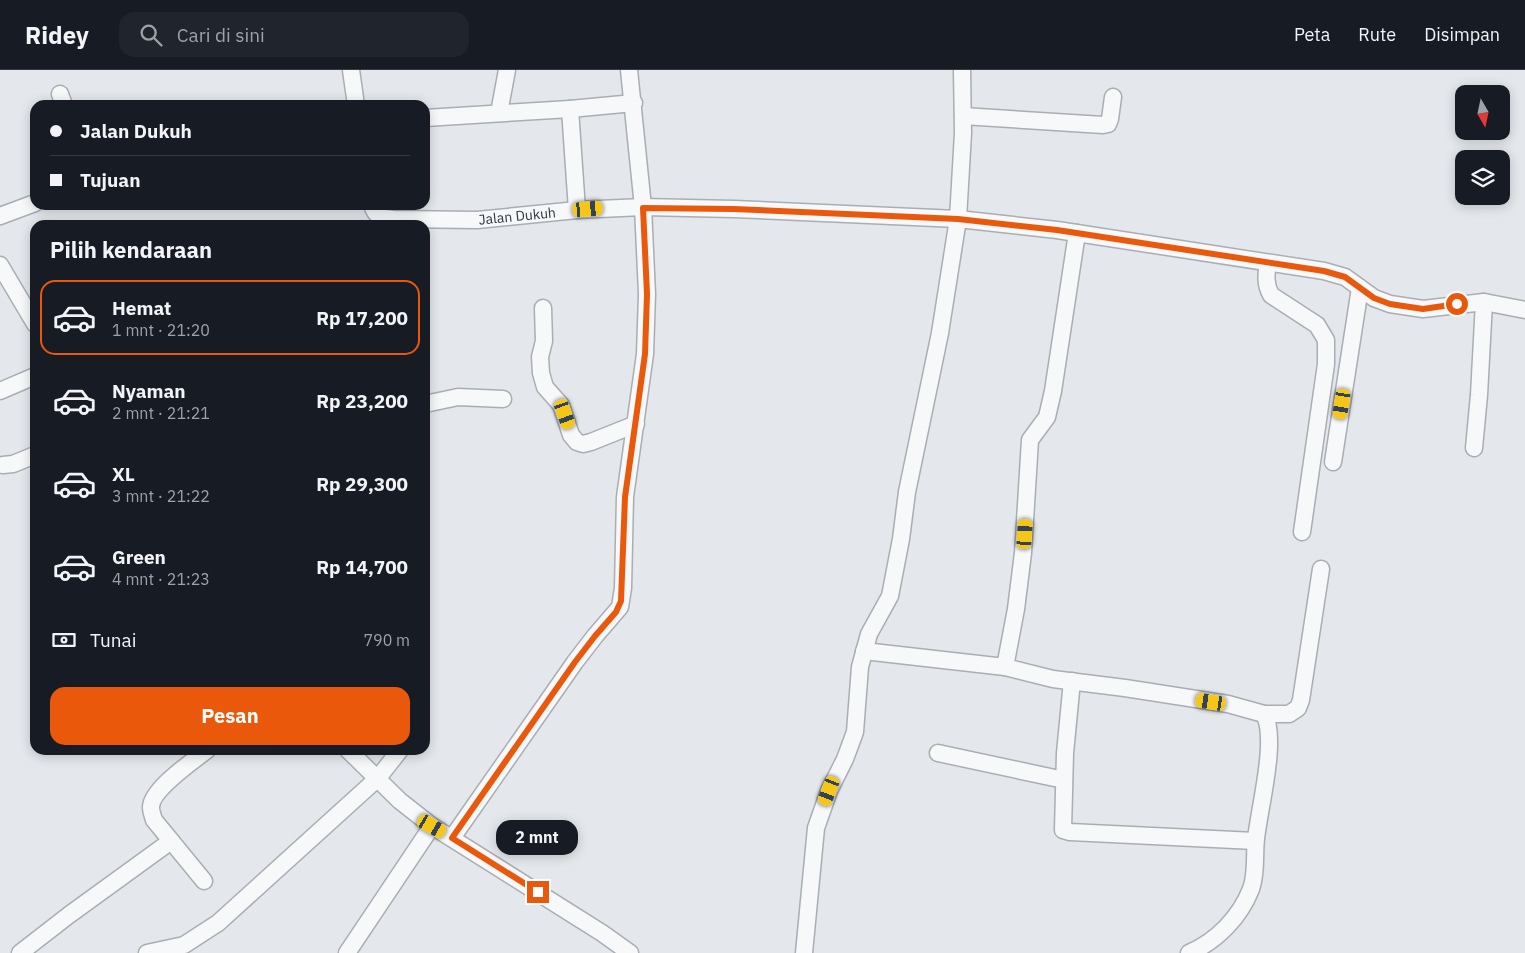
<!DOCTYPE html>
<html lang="id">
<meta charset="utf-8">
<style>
:root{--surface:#171b24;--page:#20242c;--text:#f1f3f6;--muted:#9ea1a6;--line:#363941;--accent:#ea580c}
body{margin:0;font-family:"IBM Plex Sans",sans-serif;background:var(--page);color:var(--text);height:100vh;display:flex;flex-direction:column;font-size:19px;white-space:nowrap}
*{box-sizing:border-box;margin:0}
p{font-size:16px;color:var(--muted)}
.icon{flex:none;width:28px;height:28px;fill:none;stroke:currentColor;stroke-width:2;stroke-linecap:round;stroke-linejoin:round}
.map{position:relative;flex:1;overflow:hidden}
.side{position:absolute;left:30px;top:150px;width:400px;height:535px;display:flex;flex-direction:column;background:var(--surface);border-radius:15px;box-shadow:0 2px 12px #0003}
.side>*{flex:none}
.banner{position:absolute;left:30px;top:30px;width:400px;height:110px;border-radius:15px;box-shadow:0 2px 12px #0003;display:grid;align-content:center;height:110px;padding:0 20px;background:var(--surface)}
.needle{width:32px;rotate:171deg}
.fabs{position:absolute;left:1455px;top:15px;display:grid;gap:10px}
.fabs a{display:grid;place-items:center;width:55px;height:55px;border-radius:10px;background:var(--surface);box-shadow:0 2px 12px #0003;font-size:25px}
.end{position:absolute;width:22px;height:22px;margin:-11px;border:6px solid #ea580c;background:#fff;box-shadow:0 0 0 2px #fff}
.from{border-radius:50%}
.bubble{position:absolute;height:35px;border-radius:15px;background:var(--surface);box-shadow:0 2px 12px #0003;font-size:16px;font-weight:700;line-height:35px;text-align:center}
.car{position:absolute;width:15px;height:30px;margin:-15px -8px;border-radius:6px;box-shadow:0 0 4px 1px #0007;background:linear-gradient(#f5c518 24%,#345 0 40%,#f5c518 0 76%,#345 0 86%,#f5c518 0)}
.banner b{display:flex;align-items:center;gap:18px;height:48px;font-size:19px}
.banner b+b{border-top:1px solid var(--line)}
.banner i{width:12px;height:12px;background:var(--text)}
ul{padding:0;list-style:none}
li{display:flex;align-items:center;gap:15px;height:75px;margin:0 10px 8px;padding:0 10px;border:2px solid transparent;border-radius:15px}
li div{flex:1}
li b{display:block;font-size:19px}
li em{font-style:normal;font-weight:700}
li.active{border-color:var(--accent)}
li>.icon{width:45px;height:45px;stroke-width:1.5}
h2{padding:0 20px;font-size:22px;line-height:60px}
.pay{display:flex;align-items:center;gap:12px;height:55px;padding:0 20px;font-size:19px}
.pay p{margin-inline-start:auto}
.action{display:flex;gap:10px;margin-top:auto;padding:10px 20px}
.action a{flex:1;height:58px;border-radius:15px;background:var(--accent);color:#fff;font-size:20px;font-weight:700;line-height:58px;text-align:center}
header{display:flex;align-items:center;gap:30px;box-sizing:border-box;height:70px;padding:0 25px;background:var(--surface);border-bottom:1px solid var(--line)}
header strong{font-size:24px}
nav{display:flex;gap:28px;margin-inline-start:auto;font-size:18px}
.search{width:350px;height:45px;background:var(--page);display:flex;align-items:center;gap:12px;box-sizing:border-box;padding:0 18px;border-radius:15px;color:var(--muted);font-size:19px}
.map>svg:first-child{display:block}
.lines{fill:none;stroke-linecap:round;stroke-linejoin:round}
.minor-casing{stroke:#a9aeb5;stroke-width:19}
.minor{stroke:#f6f8f9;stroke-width:16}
.route{stroke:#ea580c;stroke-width:6}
.labels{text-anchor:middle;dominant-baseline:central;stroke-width:4.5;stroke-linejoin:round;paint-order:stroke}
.street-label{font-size:14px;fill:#2c3643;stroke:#f3f6f8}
</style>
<header>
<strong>Ridey</strong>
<div class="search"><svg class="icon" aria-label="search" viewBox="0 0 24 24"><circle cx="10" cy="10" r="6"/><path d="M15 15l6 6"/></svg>Cari di sini</div>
<nav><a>Peta</a><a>Rute</a><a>Disimpan</a></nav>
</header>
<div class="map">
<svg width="1525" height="883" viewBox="0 0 1525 883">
<rect width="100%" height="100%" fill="#e4e7eb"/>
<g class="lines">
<defs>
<g id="minor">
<path d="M351 0 356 35"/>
<path d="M60 24 64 35"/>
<path d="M570 39 634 33"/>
<path d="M499 43 507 0"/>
<path d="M963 46 1103 55 1108 54 1110 49 1113 27"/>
<path d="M425 48 570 39 577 140"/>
<path id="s1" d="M372 135C376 148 382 148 394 149L477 150 577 140 643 137 734 139 958 149 1057 160 1324 201 1345 207 1374 228 1390 234 1423 239 1484 232 1525 240"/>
<path d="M0 146 35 133"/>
<path d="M1268 193C1266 205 1265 214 1271 225L1317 255 1326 270V294L1302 462"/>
<path d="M0 195 35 254"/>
<path d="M543 238 544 271 540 287 541 303 545 317 561 335 571 365 577 372 583 374 591 372 636 354"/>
<path d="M0 321 35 306"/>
<path d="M425 334 458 327 503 329"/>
<path d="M1474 378 1479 325 1484 232"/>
<path d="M1333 392 1360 218"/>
<path d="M3 395 13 394 35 385"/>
<path d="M864 581 1005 597 1053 609 1125 618 1228 634 1264 644H1289L1298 638 1301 630 1321 499"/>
<path d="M1005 597 1016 539 1023 483 1030 370 1047 347 1053 321 1077 163"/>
<path d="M1072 611 1065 683 1063 760 1070 762 1255 771"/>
<path d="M348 680 400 731 432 756 602 863 630 883"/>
<path d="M938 683 1064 710"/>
<path d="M452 768 575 592 595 566 620 537 623 518 625 427 645 284 647 224 643 137 629 0"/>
<path d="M204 811 154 750C153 746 151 742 151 738 150 720 193 691 207 680"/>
<path d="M20 883 69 845 171 771"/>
<path d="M147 883 184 875 218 853 378 708 400 680"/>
<path d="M347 883 432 756"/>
<path d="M804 883 816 758 829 721 845 689 855 662 860 597 869 564 890 526 901 469 907 422 940 263 958 149 963 63 962 0"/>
<path d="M1189 883C1217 871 1240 847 1251 819 1257 803 1254 785 1256 769 1259 739 1278 669 1264 644"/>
</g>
</defs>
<use href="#minor" class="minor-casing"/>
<use href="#minor" class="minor"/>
</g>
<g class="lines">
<path class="route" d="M538 822 452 768 575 592 595 566 616 542 621 531 625 427 645 284 647 224 643 138 734 139 958 149 1057 160 1324 201 1345 207 1374 228 1390 234 1423 239 1457 234"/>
</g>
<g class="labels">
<g class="street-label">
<text stroke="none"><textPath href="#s1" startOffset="152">Jalan Dukuh</textPath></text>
</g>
</g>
</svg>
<div class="fabs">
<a><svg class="needle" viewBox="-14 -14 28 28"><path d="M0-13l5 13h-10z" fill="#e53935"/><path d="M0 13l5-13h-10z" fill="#9ea1a6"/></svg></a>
<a><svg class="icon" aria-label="layers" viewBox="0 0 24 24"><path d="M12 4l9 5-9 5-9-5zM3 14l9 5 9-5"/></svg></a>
</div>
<i class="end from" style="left:1457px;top:234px"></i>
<i class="end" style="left:538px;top:822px"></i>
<div class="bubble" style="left:496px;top:750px;width:82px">2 mnt</div>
<i class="car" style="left:588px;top:139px;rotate:85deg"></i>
<i class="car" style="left:1342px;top:334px;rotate:189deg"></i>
<i class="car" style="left:565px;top:344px;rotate:160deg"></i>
<i class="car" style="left:1025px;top:464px;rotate:4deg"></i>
<i class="car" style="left:1211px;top:632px;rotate:279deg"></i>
<i class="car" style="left:829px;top:721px;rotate:201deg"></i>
<i class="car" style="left:432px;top:756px;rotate:120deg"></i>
<div class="banner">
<b><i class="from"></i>Jalan Dukuh</b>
<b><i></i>Tujuan</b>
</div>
<section class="side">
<h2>Pilih kendaraan</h2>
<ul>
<li class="active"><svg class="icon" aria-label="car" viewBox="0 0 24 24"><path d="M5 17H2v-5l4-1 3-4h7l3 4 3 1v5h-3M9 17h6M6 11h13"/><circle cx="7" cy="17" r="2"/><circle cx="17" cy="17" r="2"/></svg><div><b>Hemat</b><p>1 mnt · 21:20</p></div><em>Rp 17,200</em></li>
<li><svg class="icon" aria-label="car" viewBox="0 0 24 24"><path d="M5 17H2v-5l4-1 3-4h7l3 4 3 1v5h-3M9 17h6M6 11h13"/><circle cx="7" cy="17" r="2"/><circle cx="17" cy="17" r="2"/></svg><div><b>Nyaman</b><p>2 mnt · 21:21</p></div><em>Rp 23,200</em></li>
<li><svg class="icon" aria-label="car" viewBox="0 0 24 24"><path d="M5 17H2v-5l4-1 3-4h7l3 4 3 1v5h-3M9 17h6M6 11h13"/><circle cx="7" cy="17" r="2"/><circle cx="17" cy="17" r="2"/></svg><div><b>XL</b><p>3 mnt · 21:22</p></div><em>Rp 29,300</em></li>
<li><svg class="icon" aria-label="car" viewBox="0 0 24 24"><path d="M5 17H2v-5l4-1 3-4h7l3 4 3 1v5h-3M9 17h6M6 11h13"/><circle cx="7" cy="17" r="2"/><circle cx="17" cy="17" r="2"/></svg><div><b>Green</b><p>4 mnt · 21:23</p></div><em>Rp 14,700</em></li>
</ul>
<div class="pay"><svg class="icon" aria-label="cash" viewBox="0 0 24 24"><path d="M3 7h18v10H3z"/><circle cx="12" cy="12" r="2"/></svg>Tunai<p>790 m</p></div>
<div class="action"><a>Pesan</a></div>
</section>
</div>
